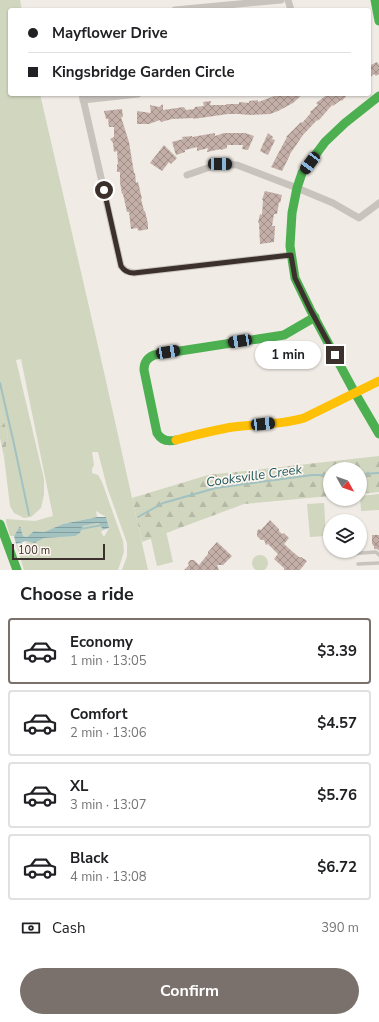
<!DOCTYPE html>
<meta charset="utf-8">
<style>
:root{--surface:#fff;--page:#f2f2f2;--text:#202124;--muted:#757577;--line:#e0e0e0;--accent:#7a716c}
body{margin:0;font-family:"Nunito Sans",sans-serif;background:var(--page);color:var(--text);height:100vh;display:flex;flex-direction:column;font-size:15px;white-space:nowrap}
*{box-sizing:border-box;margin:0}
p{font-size:13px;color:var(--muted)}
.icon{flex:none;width:22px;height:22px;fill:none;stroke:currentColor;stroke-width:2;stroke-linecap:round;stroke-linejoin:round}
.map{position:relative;height:570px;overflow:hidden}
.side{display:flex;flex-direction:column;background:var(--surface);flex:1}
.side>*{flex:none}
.hud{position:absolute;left:8px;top:8px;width:363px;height:88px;border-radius:4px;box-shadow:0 1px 3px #0004;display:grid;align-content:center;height:88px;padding:0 20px;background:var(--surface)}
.needle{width:26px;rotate:130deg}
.tools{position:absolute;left:323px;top:462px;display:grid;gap:8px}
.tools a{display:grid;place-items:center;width:44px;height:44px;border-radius:50%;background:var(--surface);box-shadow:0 1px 3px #0004;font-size:20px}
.scale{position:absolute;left:12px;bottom:10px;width:93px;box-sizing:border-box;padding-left:4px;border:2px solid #3b302b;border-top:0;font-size:11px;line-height:14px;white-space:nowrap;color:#3b302b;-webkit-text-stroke:3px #fbf5ee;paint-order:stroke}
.end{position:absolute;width:18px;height:18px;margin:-9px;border:5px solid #3b302b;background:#fff;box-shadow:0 0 0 2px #fff}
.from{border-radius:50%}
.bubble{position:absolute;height:28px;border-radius:14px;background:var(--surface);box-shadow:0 1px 3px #0004;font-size:13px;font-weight:700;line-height:28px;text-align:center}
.car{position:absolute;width:12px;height:24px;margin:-12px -6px;border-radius:5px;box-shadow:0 0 3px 1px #0007;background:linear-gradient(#222 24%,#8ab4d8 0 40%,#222 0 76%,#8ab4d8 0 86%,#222 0)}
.hud b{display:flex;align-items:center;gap:14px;height:38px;font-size:15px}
.hud b+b{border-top:1px solid var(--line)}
.hud i{width:10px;height:10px;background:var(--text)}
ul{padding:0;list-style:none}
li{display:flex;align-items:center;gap:12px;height:66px;margin:0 8px 6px;padding:0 12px;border:2px solid var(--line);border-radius:4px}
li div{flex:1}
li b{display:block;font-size:15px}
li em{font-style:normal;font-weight:700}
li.selected{border-color:var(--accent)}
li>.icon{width:36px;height:36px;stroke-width:1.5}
h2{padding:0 20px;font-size:18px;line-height:48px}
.pay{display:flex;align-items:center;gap:10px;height:44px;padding:0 20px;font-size:15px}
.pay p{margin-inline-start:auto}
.button{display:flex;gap:8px;margin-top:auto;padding:8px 20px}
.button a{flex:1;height:46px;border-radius:24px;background:var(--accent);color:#fff;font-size:16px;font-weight:700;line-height:46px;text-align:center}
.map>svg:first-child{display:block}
.green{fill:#d1d6bf}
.forest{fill:url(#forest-firs)}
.water{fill:url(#water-rules)}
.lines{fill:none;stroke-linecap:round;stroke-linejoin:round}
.stream{stroke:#a1c2c1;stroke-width:2}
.building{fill:url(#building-cross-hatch)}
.lane{stroke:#c9c3be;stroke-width:3.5}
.street{stroke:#c9c3be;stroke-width:7}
.fast{stroke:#4caf50;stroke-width:9}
.slow{stroke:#ffc107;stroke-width:9}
.route{stroke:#3b302b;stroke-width:5}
.labels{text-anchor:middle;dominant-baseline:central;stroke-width:3.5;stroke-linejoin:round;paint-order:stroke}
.water-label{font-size:13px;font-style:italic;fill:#1f5a5e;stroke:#fbf5ee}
</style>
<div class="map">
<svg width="379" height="570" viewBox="0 0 379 570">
<defs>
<pattern id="forest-firs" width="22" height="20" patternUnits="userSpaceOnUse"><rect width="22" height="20" fill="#d1d6bf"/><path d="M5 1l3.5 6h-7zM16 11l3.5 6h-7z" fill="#b4b8a4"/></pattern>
<pattern id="water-rules" width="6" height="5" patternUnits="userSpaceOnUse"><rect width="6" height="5" fill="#a1c2c1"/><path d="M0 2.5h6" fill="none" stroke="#849e9d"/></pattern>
<pattern id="building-cross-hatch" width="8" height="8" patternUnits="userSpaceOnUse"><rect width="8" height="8" fill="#c3afa7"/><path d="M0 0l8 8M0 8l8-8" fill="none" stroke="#a08f88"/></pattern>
</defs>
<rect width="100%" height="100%" fill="#f0ebe5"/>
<g class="green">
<path d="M0 0H20L22 10H10V94H40L104 372 148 570H122L127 556V543L107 487 98 452H92L94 465 92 469V473L98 475 102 482 123 541 124 552 118 570H24L16 544 25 550H27L26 541 35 543 44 538 80 533 83 526 99 523 103 530 101 532 104 537 109 528 106 517 96 511 97 517 63 524 44 532 34 531 27 537 23 536 20 527 14 536H10L6 522V519L35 521 53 516 21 359 16 360 44 479V495L41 508 31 517 24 518 14 513 10 506 4 457 8 434 0 411Z"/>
<path d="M379 494V510L361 511 360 496Z"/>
<path d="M324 503 326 536 310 537 307 504Z"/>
<path d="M166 531 173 562 157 566 150 535Z"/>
<circle cx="260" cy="563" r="8"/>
</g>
<g class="forest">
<path d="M0 411 8 434 4 457 0 438Z"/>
<path d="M379 456V492L360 494V469H330V496L244 504 142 542 132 498 208 475Z"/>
</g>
<path class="water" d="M97 517H106L109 528 103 530 99 523 83 526 80 533 75 536 44 538 35 543 26 541 16 544 14 536 20 526 23 536 27 537 34 531 44 532 63 524Z"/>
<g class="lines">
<g class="stream">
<path d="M0 383 14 444 29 515"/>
<path d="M360 474 379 473"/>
<path d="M138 517 163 503 216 488 312 475H330"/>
<path d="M80 529 102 525"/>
<path d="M20 541 23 549"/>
</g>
</g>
<g class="building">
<path d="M377 62 379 65V74L376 76 374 74 369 78V66Z"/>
<path d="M280 94H303L293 103 278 111 270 114 250 115 239 114H228L193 119 194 118 172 119 161 122 160 120 149 124H137V111L151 113 150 105 159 107 163 104V110L184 107 186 110 194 109 195 107 204 106 203 102 211 101 210 105H226V104H239V102L249 103V101L258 100V102Z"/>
<path d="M328 94H348L342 101 341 100 333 106 332 105 320 119 317 121V120L303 135 290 154V155L282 171 271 167 287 137H286L301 122 302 123 311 113 310 112 318 105 316 103Z"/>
<path d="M122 109 123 117H121L129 142 134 173H135L136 183 138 182 142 199H141L144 211H145L148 224V229L139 231 137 228 131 229 129 212H127L123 194H122L120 182V172H117V164H118L117 151 114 152 113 143 110 139 114 137V127H109L108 119H106L104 111Z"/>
<path d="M215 133V136L224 133H245L254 136 248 150 242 149 243 145H227V148L221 150V149L207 152 208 148 197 151V147L185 150V152L176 155 172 142 183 139 182 137 192 136V137Z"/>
<path d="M268 133 273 137 272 139 275 140 268 155 260 151Z"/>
<path d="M164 145 177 158 171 164 169 162 162 171 150 163Z"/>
<path d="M265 191 282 195 280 203 279 202 277 214H274L272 226H275L274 242 260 244 259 223H258L260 214 262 215 263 200H262Z"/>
<path d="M270 520 279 529V531L282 534 284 533 289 538 284 544 294 553 299 557H301L307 561 300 570H284V568L274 559 278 554 268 544 266 545 264 540H261L257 536V531L259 529 261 530Z"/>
<path d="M372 535H379V550L377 549H374V546L372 544Z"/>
<path d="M217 542 232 556 223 565H217L219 570H184L189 565 188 563 190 560H194L199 565 208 554V552Z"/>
</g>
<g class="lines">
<g class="lane">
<path d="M347 554 376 552 379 555"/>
<path d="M358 564 379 563"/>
</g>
<g class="street">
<path d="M288 0 291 10"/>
<path d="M175 10 281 0"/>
<path d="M82 94 121 266 126 271 134 273 291 255"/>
<path d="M83 100 138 94"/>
<path d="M187 175 219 164 237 165 297 188 333 203 359 218 379 203"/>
</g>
<g class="fast">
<path d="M375 0 379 21"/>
<path d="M379 96 345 123 325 142 302 173 297 188 292 213 290 246 295 278 310 309 355 393 379 434"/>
<path d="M176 440C168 442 161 440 157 433L144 370C144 362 147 358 154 355L284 335 315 317"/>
<path d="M0 524 17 570"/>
</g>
<path class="slow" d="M176 440C195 435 214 430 233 427 257 424 281 425 304 418L379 381"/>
</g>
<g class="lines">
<path class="route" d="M104 190 121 266C124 271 128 273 134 273L291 255 295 278 310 309 335 355"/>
</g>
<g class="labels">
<g class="water-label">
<text transform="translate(254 476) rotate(-8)">Cooksville Creek</text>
</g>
</g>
</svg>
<div class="tools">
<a><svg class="needle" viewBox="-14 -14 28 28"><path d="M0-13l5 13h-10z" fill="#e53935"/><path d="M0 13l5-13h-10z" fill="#757577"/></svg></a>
<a><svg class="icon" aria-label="layers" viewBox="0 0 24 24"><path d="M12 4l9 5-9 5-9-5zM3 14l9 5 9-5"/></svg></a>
</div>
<div class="scale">100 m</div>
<i class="end from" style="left:104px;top:190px"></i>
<i class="end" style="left:335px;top:355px"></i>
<div class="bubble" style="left:255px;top:341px;width:66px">1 min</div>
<i class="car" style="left:310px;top:163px;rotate:217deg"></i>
<i class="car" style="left:220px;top:164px;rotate:91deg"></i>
<i class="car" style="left:240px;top:341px;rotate:261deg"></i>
<i class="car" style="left:168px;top:352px;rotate:81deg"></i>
<i class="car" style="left:263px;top:424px;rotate:84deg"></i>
<div class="hud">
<b><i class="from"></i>Mayflower Drive</b>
<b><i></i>Kingsbridge Garden Circle</b>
</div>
</div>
<section class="side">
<h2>Choose a ride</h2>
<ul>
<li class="selected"><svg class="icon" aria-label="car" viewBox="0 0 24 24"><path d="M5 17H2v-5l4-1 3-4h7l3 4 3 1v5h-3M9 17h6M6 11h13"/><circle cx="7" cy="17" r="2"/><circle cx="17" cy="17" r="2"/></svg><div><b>Economy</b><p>1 min · 13:05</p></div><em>$3.39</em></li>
<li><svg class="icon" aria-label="car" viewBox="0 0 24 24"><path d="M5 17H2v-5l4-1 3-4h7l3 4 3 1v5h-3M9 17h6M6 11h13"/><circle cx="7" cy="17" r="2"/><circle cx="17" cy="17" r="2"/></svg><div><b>Comfort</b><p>2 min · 13:06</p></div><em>$4.57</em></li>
<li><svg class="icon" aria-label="car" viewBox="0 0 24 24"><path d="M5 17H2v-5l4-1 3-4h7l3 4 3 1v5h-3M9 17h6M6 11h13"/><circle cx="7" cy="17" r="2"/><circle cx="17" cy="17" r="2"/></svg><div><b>XL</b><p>3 min · 13:07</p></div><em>$5.76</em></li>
<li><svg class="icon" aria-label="car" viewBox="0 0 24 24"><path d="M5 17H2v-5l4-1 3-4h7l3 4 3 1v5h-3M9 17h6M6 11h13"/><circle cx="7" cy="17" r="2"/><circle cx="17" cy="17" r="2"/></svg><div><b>Black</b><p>4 min · 13:08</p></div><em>$6.72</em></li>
</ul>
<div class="pay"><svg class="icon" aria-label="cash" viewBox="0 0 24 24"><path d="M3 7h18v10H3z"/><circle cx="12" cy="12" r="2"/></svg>Cash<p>390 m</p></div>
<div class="button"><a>Confirm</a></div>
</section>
